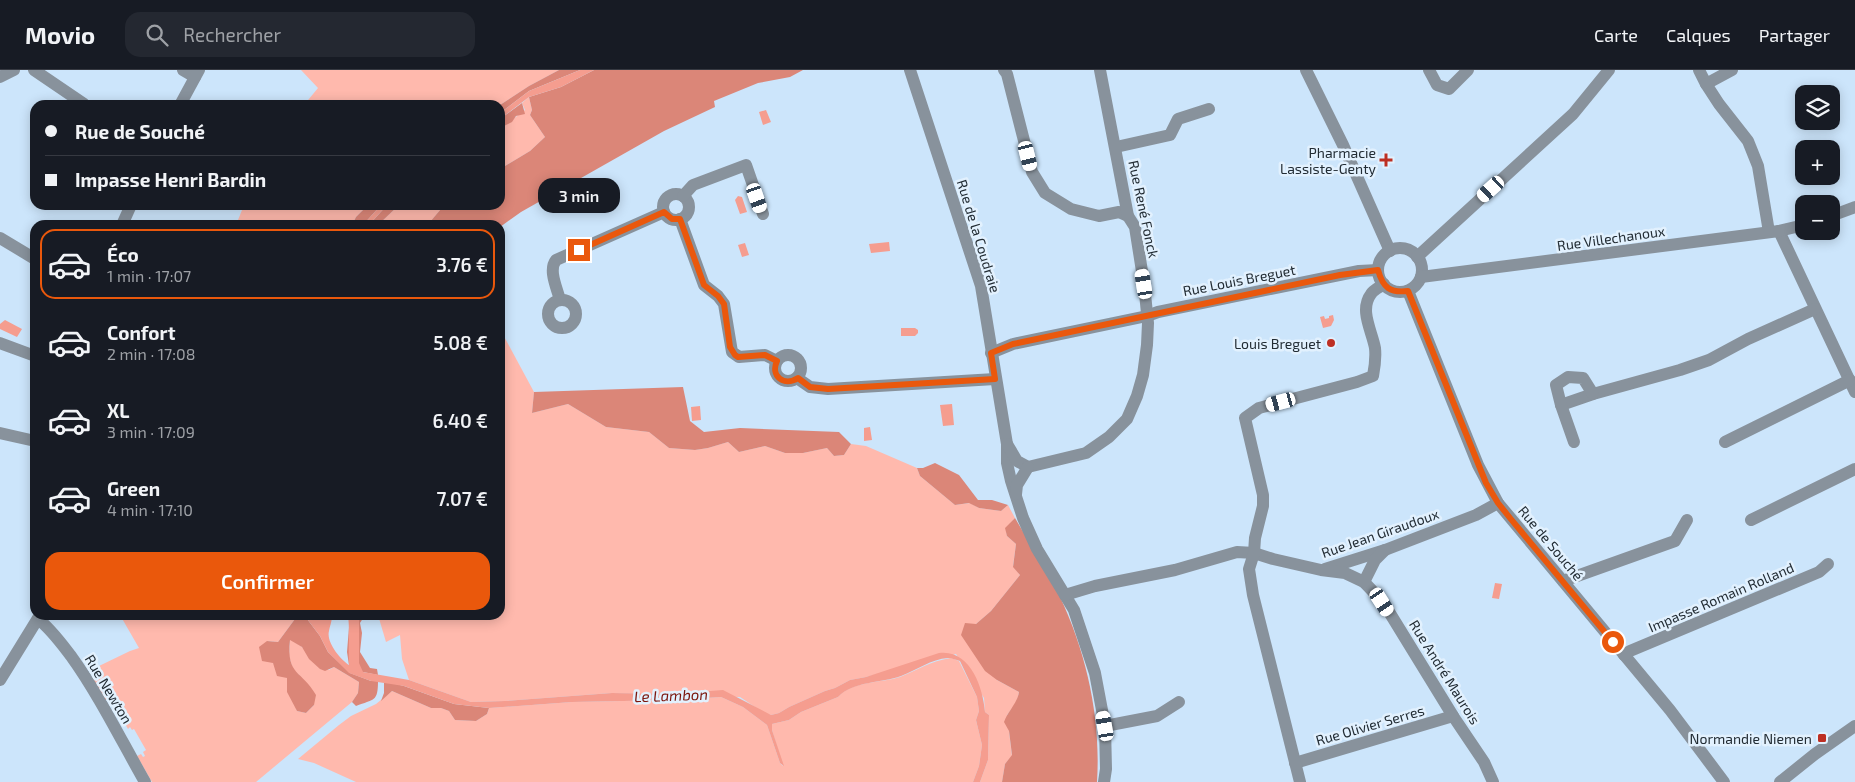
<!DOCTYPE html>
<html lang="fr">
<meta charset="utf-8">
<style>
:root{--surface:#171b24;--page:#242831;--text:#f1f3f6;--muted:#9ea1a6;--line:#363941;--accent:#ea580c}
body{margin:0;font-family:"Exo 2",sans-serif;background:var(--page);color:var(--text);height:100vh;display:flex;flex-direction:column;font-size:19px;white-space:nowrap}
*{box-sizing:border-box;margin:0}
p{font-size:16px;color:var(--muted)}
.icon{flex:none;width:28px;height:28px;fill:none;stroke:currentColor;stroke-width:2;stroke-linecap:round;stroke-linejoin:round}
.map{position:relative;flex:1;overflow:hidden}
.panel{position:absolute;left:30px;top:150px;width:475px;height:400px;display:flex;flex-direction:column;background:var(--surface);border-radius:15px;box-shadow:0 2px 12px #0003}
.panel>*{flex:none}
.banner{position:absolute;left:30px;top:30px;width:475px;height:110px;border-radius:15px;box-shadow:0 2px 12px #0003;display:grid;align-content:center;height:110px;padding:0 15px;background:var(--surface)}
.controls{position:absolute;left:1795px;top:15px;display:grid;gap:10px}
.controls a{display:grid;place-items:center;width:45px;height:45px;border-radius:10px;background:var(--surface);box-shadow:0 2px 12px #0003;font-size:25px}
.end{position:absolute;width:22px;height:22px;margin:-11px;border:6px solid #ea580c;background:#fff;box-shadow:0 0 0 2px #fff}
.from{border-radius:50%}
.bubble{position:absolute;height:35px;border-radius:15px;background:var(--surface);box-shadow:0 2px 12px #0003;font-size:16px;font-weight:600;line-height:35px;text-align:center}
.car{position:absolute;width:15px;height:30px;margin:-15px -8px;border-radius:6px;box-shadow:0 0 4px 1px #0007;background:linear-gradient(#fff 24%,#345 0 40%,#fff 0 76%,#345 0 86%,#fff 0)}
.banner b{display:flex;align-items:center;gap:18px;height:48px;font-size:19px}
.banner b+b{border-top:1px solid var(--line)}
.banner i{width:12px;height:12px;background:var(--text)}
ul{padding:9px 0 0;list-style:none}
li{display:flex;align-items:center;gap:15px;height:70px;margin:0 10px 8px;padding:0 5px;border:2px solid transparent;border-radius:15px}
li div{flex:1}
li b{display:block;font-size:19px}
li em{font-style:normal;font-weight:600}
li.selected{border-color:var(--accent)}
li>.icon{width:45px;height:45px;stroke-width:1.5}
.button{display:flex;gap:10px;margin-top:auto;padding:10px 15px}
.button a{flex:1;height:58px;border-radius:15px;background:var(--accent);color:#fff;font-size:20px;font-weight:600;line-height:58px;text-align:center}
header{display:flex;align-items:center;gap:30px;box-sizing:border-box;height:70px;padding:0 25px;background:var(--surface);border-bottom:1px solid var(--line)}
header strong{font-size:24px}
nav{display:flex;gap:28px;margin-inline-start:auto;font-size:18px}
.search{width:350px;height:45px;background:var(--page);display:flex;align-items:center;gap:12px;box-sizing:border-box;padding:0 18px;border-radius:15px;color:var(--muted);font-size:19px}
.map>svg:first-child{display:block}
.green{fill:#ffb9ad}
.forest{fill:#db8678}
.water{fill:#f59d8f}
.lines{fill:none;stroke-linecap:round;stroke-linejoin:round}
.minor{stroke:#88929c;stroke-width:12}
.route{stroke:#ea580c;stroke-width:6}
.poi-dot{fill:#bd2f23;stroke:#e2f1fe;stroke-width:2}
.labels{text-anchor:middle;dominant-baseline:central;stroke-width:5;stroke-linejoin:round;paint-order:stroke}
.poi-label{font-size:14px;fill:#222c34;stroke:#e2f1fe;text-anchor:end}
.street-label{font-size:14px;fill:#222c34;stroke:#e2f1fe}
.water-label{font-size:15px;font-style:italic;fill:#7b150d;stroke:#e2f1fe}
</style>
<header>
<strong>Movio</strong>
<div class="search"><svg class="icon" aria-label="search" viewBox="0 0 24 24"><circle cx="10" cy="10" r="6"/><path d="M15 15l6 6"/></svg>Rechercher</div>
<nav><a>Carte</a><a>Calques</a><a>Partager</a></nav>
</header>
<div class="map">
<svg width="1855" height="712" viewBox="0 0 1855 712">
<rect width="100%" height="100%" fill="#cce5fb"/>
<g class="green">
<path d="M301 0H559L529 16 500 35H304L318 18Z"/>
<path d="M529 27 532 40 530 45 545 67 530 81 500 99V58C510 53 516 46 525 40L522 33Z"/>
<path d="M244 135H368L356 147 352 155H236Z"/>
<path d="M399 135H454C435 138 440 145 426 155L415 153 411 155H378Z"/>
<path d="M500 259 534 322 532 343 568 334 606 357 649 362 669 378 695 380 708 378 728 372 739 382 765 376 785 383H803L827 378 834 386 844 385 851 374 866 376 917 398 920 406 955 435 970 433 979 438 1001 441 1008 435 1015 448 1006 458 1007 466 1016 474 1013 496 1020 505 991 541 976 554 997 610 1019 622 1017 632 1007 645 1012 686 1005 694 1002 712H980L988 690 989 645 985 642 984 628 956 584 866 607 850 610 835 618 825 621 789 637 779 643 771 645 764 643 740 627 612 623 505 631 471 632 409 610 402 589 400 565 386 572 378 545H500Z"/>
<path d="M120 545H295V549L278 572 267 571 273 593 287 608 297 641 306 643 314 635 299 605 293 600 289 586 290 569C294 572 298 574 301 576 312 586 312 598 329 600L334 597 359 612 358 623 352 632 256 712H152L137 686 141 684 143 687 145 686 143 682 146 680 134 659 132 660 130 657 128 659 110 627 105 630 93 609 100 605 98 599 100 597 99 596 130 581 139 578Z"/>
<path d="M951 588 959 591 977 627 979 641 976 650 982 675 979 696 973 712H356L314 693 298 689 339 655 351 646 376 634 392 621 431 638H441L449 641 455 650 476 651 487 644 489 638 572 632 674 630 721 627 743 637 767 655 780 693 783 696 772 660V654L789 650 801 642 838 627C852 611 881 613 900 607 918 600 930 591 951 588Z"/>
</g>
<g class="forest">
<path d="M559 0H580L529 21 500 43V35L529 16Z"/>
<path d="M594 0H803L790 7 758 13 714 31 715 37 664 61 521 142 500 157V155H426C434 150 437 141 445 136L500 135V99L530 81 545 67 530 45 532 40 529 27 561 17Z"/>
<path d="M522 33 525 44 516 46 512 52 500 58V49Z"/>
<path d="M368 135H381L363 155H352L356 147Z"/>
<path d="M387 135H399L378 155H369Z"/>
<path d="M683 317 690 351 704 362 740 358 839 362 851 374 844 385 834 386 827 378 803 383H785L765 376 739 382 728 372 708 378 695 380 669 378 649 362 606 357 568 334 532 343 534 322Z"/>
<path d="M935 393 959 405 978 430H992L1008 435 1001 441 979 438 969 433 955 435 920 406 917 398H923Z"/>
<path d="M1015 448C1030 474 1047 500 1060 527 1087 584 1101 649 1097 712H1002L1005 694 1012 685 1009 661 1004 652C1008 641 1017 634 1019 622L997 610 985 601 961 565 965 553 976 554 991 541 1020 505 1013 497 1016 474 1007 466 1005 458Z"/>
<path d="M295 545H304L320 566 328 582 350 603 371 611H378C378 632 374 629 356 636L352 632 358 623 359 612 334 597 325 601 320 599 309 589 302 577 290 570C286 606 302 600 316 625L314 635 306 643 297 641 287 622V608L277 606 273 593 262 591 259 577 267 571 278 572 295 549Z"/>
<path d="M350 545H365L360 553 362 563 360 582 370 598 377 599 378 605 358 601 349 595 347 582Z"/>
<path d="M384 611 404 616 454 634 489 638 487 644 476 651 455 650 449 641 441 638H431L392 621 381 631 384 623Z"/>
</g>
<g class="water">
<path d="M580 0H594L561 17 529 27 500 49V43L529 21Z"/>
<path d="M766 40 771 52 763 55 759 42Z"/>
<path d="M606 126 612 139 606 142 599 129Z"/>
<path d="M738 126 742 127 747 142 740 144 735 130Z"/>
<path d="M381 135H387L369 155H363Z"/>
<path d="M889 172 890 181 871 183 869 174Z"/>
<path d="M745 173 749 185 742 187 738 175Z"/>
<path d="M1333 245 1334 250 1331 256 1323 258 1320 247 1324 246 1325 249 1329 248V246Z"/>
<path d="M5 250 22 259 17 267 0 259V254Z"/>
<path d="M901 258H915L918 260V263L915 266H901Z"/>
<path d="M952 334 954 355 943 356 940 335Z"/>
<path d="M700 336 701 350 692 351 691 337Z"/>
<path d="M870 357 872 370 864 371V358Z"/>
<path d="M1495 513 1502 514 1499 529 1492 528Z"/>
<path d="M304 545H332C332 552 330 555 329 561 326 572 340 589 349 595 348 578 350 562 348 545H359V593L363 602 409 610 471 632 505 631 612 623 671 624 723 620 771 645 779 643 789 637 825 621 835 618 850 610 866 607 939 583C970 579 983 617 985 642L989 645 988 690 980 712H973L979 696 982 675 976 650 979 641 977 627 960 591C956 590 952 588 948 588 931 589 917 600 901 606 882 613 853 611 838 627L801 642 789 650 772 654V660L784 696 780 693 767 655 743 637 721 627 674 630 572 632 489 638 454 634 404 616 371 611 349 603 328 582 320 566Z"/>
</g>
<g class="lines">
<g class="minor">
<path d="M34 0 84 34"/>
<path d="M183 0 195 7"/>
<path d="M910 0 981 216 1007 374V393L1011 411 1023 448 1037 479 1074 540 1095 603 1105 656 1106 699 1104 712"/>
<path d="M1004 0 1007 4 1032 102 1045 123 1071 139 1099 146 1119 142 1128 146"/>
<path d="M1306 0 1343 75 1390 181"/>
<path d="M1429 0 1437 15 1449 19 1468 0"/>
<path d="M1699 0 1706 14 1732 0"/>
<path d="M0 7 14 0"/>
<path d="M1706 14 1719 34 1748 71 1758 96 1769 162"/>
<path d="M180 35 199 0"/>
<path d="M1116 77 1170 65 1178 49 1209 39"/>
<circle cx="676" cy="137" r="13"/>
<path d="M683 126 693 115 746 95 763 144"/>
<path d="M1831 146 1855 137"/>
<path d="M680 149 704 215 718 226 724 234 732 282 739 287 765 285 777 291"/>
<path d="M122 155 131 135"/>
<path d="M1779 161 1855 322"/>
<path d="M0 168 35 189"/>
<circle cx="1400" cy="200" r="22"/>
<path d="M1417 187 1573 44 1609 0"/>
<path d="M1421 207 1779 161 1804 155"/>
<path d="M1408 221 1478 395 1498 433 1670 640 1724 712"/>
<path d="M560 230C557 218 548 200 556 190L664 142"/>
<circle cx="562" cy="244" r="14"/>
<path d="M0 273 35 286"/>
<path d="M991 283 1013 274 1147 246 1158 242 1359 201 1378 200"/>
<circle cx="788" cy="298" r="13"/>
<path d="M797 308 810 317 828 319 995 309"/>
<path d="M1561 335 1593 324 1680 300 1709 290 1748 269 1815 239"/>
<path d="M0 363 35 371"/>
<path d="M1574 372 1561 335 1556 315 1568 307 1583 308 1593 324"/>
<path d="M1725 372 1850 310"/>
<path d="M1007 374 1017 391 1028 397"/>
<path d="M1028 397 1086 383 1109 367 1127 349 1137 326 1143 305 1147 275 1148 253 1144 214 1135 157 1128 146 1100 0"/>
<path d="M1016 424 1017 415 1028 397"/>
<path d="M1751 450 1855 399"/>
<path d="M1325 499 1385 480 1476 445 1498 433"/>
<path d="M1563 511 1675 471 1687 450"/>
<path d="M1364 512 1383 532 1453 646 1484 692 1493 712"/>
<path d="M1065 525 1095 516 1175 500 1237 482 1254 483 1273 489 1321 500 1345 503 1364 512 1375 490 1385 480"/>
<path d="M38 549C51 559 61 573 71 586 99 625 121 670 145 712"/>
<path d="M1624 585 1630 581 1819 502 1828 494"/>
<path d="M0 610 40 545"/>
<path d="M1105 656 1157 646 1179 632"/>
<path d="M1295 693 1453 646"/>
<path d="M1300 712 1253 525 1249 499 1254 483 1255 468 1263 436V425L1245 348 1259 338 1357 312 1373 306C1375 296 1376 288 1375 278 1372 261 1359 240 1371 224 1373 220 1380 217 1384 214"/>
<path d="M1780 712 1815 684 1855 656"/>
</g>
</g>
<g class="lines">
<path class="route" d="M579 180 664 142 672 149H680L704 215 718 226 724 234 730 277 735 285 738 287 765 285 777 291C770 306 784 317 798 308L810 317 828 319 995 309 991 283 1013 274 1340 205 1378 200C1383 218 1390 223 1408 221L1486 413 1498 433 1510 448 1613 572"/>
</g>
<g class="poi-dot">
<path d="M1383.5 82.5h5v5h5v5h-5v5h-5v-5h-5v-5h5z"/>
<circle cx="1331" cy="273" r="5"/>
<rect x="1817" y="663" width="10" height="10" rx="2.5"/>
</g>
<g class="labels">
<g class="poi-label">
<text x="1376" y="82">Pharmacie<tspan x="1376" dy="16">Lassiste-Genty</tspan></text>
<text x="1321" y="273">Louis Breguet</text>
<text x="1812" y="668">Normandie Niemen</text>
</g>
<g class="street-label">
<text transform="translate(1144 139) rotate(78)">Rue René Fonck</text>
<text transform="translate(979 166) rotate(73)">Rue de la Coudraie</text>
<text transform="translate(1611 168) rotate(-8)">Rue Villechanoux</text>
<text transform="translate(1239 210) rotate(-11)">Rue Louis Breguet</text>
<text transform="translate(1380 463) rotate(-19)">Rue Jean Giraudoux</text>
<text transform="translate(1551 473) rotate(50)">Rue de Souché</text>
<text transform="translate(1721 527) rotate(-23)">Impasse Romain Rolland</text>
<text transform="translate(1445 602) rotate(58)">Rue André Maurois</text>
<text transform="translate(109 619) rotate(59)">Rue Newton</text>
<text transform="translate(1370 655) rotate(-16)">Rue Olivier Serres</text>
</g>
<g class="water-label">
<text transform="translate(671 625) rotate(-2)">Le Lambon</text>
</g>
</g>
</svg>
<div class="controls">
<a><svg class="icon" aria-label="layers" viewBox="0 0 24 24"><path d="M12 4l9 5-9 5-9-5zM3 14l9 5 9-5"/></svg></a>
<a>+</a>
<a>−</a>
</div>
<i class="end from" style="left:1613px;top:572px"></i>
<i class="end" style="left:579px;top:180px"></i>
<div class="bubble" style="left:538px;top:108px;width:82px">3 min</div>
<i class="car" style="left:1028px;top:86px;rotate:166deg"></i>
<i class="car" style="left:1491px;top:119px;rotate:228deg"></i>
<i class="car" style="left:757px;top:128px;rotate:161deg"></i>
<i class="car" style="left:1144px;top:214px;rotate:351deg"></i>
<i class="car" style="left:1281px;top:332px;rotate:255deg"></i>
<i class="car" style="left:1382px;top:532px;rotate:147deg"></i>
<i class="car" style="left:1105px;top:656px;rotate:350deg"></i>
<div class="banner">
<b><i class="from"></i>Rue de Souché</b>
<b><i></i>Impasse Henri Bardin</b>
</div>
<section class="panel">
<ul>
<li class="selected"><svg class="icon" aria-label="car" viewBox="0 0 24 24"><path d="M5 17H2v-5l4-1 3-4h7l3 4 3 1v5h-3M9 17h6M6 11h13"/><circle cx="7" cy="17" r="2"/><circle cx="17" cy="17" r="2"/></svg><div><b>Éco</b><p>1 min · 17:07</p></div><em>3.76 €</em></li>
<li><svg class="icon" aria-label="car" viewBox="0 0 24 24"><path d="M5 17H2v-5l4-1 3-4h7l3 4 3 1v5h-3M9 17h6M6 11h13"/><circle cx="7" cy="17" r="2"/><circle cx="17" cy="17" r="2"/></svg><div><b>Confort</b><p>2 min · 17:08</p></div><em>5.08 €</em></li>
<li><svg class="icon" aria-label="car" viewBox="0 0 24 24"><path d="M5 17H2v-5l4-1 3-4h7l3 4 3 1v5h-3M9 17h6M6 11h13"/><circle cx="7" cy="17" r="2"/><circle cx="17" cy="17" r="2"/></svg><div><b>XL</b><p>3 min · 17:09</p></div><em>6.40 €</em></li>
<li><svg class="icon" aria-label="car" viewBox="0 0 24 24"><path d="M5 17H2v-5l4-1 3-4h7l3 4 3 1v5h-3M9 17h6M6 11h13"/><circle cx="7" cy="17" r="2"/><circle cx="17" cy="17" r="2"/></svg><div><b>Green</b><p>4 min · 17:10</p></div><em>7.07 €</em></li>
</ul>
<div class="button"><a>Confirmer</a></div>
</section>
</div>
